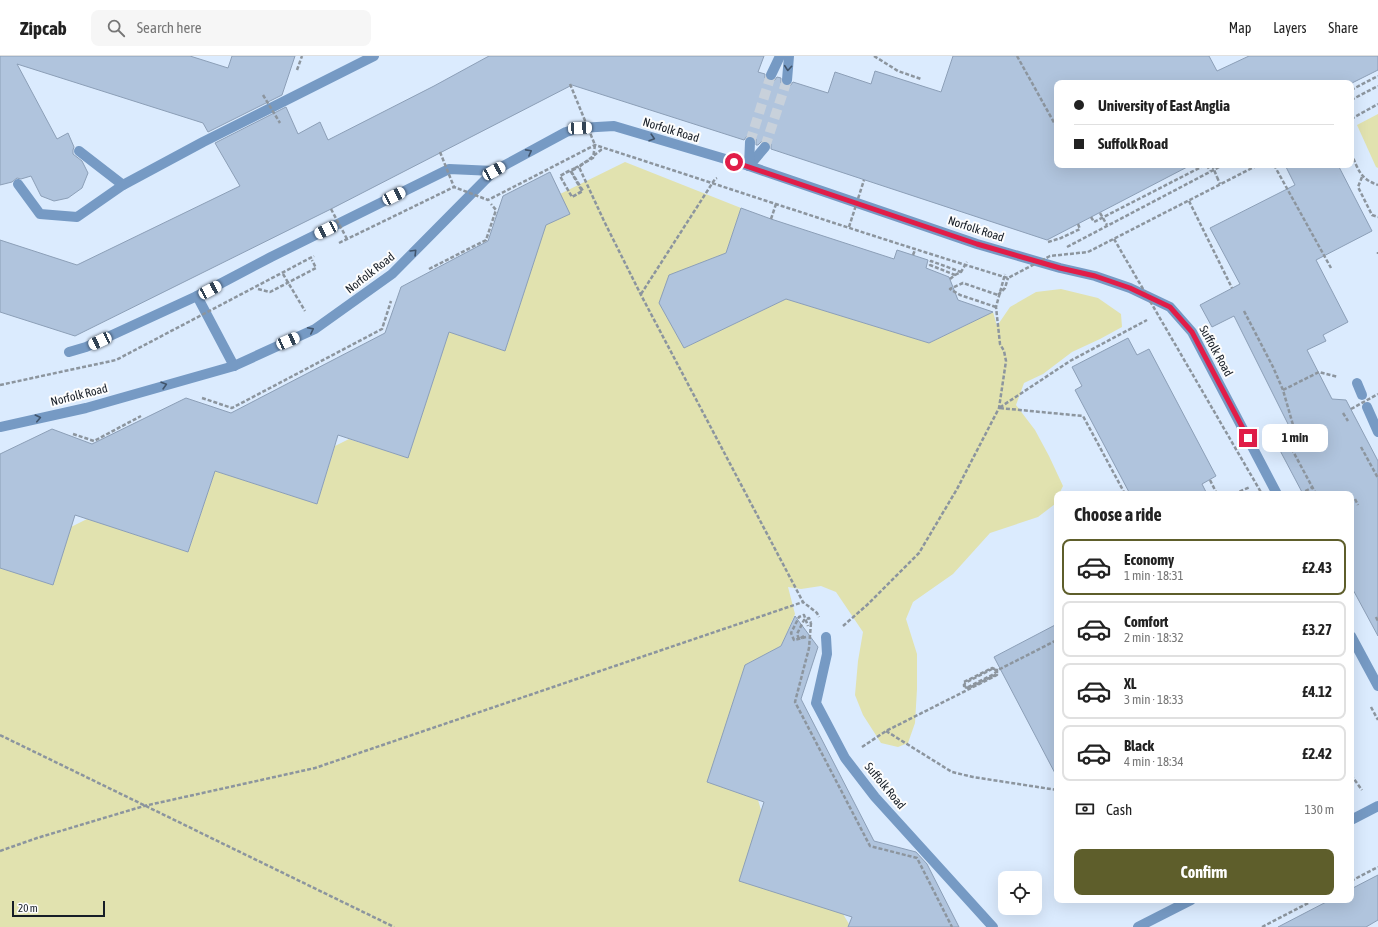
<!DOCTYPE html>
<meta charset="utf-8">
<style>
:root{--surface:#fff;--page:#f6f6f6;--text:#222;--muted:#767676;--line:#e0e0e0;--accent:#5e5e2b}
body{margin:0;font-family:"Asap Condensed",sans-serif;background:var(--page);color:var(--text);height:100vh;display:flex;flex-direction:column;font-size:15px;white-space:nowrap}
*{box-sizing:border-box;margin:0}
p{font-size:13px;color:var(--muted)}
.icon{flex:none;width:22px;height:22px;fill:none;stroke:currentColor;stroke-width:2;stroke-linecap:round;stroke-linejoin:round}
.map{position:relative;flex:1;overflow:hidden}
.drawer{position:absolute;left:1054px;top:435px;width:300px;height:412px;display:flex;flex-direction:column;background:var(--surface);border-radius:8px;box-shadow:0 4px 16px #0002}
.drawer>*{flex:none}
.top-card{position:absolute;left:1054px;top:24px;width:300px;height:88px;border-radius:8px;box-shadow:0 4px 16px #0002;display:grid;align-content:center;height:88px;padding:0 20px;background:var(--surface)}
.tools{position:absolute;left:998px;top:815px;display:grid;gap:8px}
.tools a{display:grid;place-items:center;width:44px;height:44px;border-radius:8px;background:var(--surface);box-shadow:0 4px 16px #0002;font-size:20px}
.scale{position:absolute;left:12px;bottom:10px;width:93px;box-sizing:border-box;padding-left:4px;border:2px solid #161d26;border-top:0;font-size:11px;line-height:14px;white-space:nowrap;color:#161d26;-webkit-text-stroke:3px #fdfdfd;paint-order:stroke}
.end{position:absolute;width:18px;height:18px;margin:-9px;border:5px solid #e11d48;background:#fff;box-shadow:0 0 0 2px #fff}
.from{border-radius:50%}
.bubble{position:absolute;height:28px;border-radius:8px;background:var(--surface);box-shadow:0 4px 16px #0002;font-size:13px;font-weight:700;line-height:28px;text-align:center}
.car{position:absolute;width:12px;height:24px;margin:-12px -6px;border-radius:5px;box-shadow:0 0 3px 1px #0007;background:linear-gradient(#fff 24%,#345 0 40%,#fff 0 76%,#345 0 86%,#fff 0)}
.top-card b{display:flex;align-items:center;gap:14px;height:38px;font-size:15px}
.top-card b+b{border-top:1px solid var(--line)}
.top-card i{width:10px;height:10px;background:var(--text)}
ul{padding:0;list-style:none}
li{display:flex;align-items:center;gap:12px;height:56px;margin:0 8px 6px;padding:0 12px;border:2px solid var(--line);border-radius:8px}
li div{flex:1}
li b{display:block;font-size:15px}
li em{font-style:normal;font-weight:700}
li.selected{border-color:var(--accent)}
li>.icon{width:36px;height:36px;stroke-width:1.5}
h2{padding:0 20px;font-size:18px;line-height:48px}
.pay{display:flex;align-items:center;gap:10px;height:44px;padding:0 20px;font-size:15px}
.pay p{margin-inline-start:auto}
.button{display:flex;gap:8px;margin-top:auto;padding:8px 20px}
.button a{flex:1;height:46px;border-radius:8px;background:var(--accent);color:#fff;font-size:16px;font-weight:700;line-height:46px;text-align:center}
header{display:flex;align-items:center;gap:24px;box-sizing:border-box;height:56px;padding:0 20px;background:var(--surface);border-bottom:1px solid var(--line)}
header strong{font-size:19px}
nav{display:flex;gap:22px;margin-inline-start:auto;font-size:14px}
.search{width:280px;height:36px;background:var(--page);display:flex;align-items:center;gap:10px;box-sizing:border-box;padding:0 14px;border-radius:8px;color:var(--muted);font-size:15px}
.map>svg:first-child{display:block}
.built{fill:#dbebfe;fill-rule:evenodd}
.green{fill:#e1e2af}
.building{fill:#b0c4dd;stroke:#8c9fb7}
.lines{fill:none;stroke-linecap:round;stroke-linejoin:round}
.minor-tunnel{stroke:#c8d1db;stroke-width:10;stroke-dasharray:10 5;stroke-linecap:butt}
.path{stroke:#8c959e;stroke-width:2.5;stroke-dasharray:4 2;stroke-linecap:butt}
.minor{stroke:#769ac4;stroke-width:10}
.path-bridge{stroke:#8c959e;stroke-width:2.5;stroke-dasharray:4 2;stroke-linecap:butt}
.oneway{stroke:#41556d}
.route{stroke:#e11d48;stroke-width:5}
.labels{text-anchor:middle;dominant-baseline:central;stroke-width:4;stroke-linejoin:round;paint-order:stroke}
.street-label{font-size:12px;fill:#161d26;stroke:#fdfdfd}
</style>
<header>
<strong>Zipcab</strong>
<div class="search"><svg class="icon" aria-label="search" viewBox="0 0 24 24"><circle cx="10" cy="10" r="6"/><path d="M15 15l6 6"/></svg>Search here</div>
<nav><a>Map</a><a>Layers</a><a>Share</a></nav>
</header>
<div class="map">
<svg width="1378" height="871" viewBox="0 0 1378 871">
<rect width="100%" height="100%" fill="#e8f1fb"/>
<path class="built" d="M0 0H1378V871H0ZM1057 27H1351V109H1057ZM1057 438H1351V844H1057ZM1005 822H1035V852H1005Z"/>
<g class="green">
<path d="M1378 58V112L1376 111 1357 69Z"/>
<path d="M625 106 741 152 726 197 669 220 659 247 684 292 786 243 929 287 993 256 997 270 1010 251 1036 236 1061 233 1098 242 1121 258 1122 271 1100 283 1072 296 1043 318 1024 327 1016 349 1035 374 1049 400 1063 430 1059 438H1057V444L1055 448 1038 461 990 477 953 518 913 546 906 563 917 598V633L915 667 908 687 898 691 881 687 863 659 855 639 858 605 863 576 836 536 821 530 801 533 788 531 795 558 781 590 745 609 708 726 758 744 761 754 843 858 849 868 848 871H0V512L53 529 71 471 87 463 188 496 215 415 317 448 335 390 349 383 408 402 449 276 505 295 537 195 524 191 560 138Z"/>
</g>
<g class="building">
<path d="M0 0H190L228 12 232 0H295L282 39 208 76 203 67 17 8 57 83 68 77 74 91 73 94V98L82 105 88 117 82 132 68 142 54 145 41 140 31 120 21 123 17 122 12 126 0 129Z"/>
<path d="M489 0H764L758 16 765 18V22L768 25H774L777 21 781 22V27L786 30H790L793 26 828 37 835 16 871 28 875 15 941 36 953 0H1209L1217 15 1249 0H1378V14L1352 27H1057V109H1191L1047 184 771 93V88L767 85H762L758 89H756V83L753 80H747L744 84 572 29 331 153 75 280 0 256V184L77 209 240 130 215 87 286 51 298 78 320 66 328 84 434 30Z"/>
<path d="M1285 109H1338L1372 175 1316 204 1348 266 1323 279 1326 285 1307 294 1332 343 1346 344 1378 405V580L1351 530V438H1303L1275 385 1292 376 1234 260 1212 271 1200 249 1240 228 1210 172 1295 129Z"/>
<path d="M550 116 570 158 546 169 505 295 449 276 408 402 338 379 317 448 215 415 188 496 75 459 53 529 0 512V398L52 373 92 388 186 342 231 357 385 277 401 231 488 185 503 140Z"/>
<path d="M741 152 771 163 894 203 897 194 928 204 926 212 949 221 958 244 993 256 929 287 786 243 684 292 659 247 669 219 726 197Z"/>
<path d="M1128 282 1137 299 1149 293 1216 420 1202 428 1207 438H1130L1075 334 1082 330 1072 311Z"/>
<path d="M795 560 818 591 801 643 874 785 916 796 927 808 959 871H848L852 861 739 825 764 746 707 726 745 609 781 590Z"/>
<path d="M1057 568V721L994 601Z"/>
<path d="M1378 819V864L1366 871H1278L1330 844H1351V833Z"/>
</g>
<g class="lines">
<g class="minor-tunnel">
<path d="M750 86 771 19"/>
<path d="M765 91 787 24"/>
</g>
<g class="path">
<path d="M874 0 898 15 921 23"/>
<path d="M1017 0 1057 72"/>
<path d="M297 14 302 0"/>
<path d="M1351 34 1378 20"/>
<path d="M1351 44 1378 30"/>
<path d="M1351 63 1378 48"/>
<path d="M600 94H601L579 111 604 165 641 239 803 546 817 557 819 561"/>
<path d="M1351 97C1358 113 1360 123 1378 129"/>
<path d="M1207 109 1210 115"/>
<path d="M1274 109 1331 212"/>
<path d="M575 112 560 120 572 141 582 135 570 114 560 120 572 141 583 135 571 115 579 111"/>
<path d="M1217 121 1220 128"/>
<path d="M1362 121 1358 131 1372 159 1378 161"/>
<path d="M1189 145 1232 232"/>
<path d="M1100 157 1107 169"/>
<path d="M1091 161 1094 166 1205 109"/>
<path d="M771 163 776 148"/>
<path d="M1048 186 1061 182 1080 173 1078 168"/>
<path d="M1067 191 1223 109"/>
<path d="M1088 196 1258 109"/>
<path d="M1378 198V196"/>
<path d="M913 199 915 194"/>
<path d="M429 213 486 184 496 154 491 148"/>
<path d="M283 218 305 255"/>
<path d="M955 219 961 216 967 206"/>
<path d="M950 223 955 219 930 209 931 205 961 216"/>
<path d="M258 233 270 236 316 212 312 204"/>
<path d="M641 238 715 123 717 122"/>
<path d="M996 251 960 239 950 233 963 227 998 239"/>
<path d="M1244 255 1273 311 1283 334 1295 376"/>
<path d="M1283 334 1319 316 1338 321"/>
<path d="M202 342 232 352 382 273 391 245"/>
<path d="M1343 357 1348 365"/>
<path d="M73 378 94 385 141 360"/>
<path d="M1292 384 1288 386 1316 438"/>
<path d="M1361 391 1378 422"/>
<path d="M1210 424 1217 438"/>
<path d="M1125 438 1083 360 999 352 1070 305 1147 264"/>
<path d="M1234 438 1250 431"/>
<path d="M1300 438 1313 431"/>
<path d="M1355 443 1358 449"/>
<path d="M1376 561 1378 565"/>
<path d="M843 570 867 549 919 497 957 433 999 352 1006 305 1004 295 1000 288 996 251 1005 218"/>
<path d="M804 580 799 583 797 578 804 564 809 562 811 567"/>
<path d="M806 581 794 584 791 577 799 561 804 559 808 570"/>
<path d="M1371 651 1378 664"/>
<path d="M886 675 952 716 973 721 1057 734"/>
<path d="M0 679 394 871"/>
<path d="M862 691 886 675 997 619 996 614 992 613 965 627 964 631 969 632 997 618V614L992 612 964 626V630L968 631 992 619 1000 613 1057 584"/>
<path d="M1351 719 1362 734"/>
<path d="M0 795 37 782 144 750 315 712 803 546"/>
<path d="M1351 825 1378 811"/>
<path d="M1262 871 1314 844"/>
</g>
<g class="minor">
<path d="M771 19 780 0"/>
<path d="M787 24 789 0"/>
<path d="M79 95 123 129"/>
<path d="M749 110 765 91"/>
<path d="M749 110 750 86"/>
<path d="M18 128 40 158 77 161 123 129 203 86 374 0"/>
<path d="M197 240 234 310"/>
<path d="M69 296 86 291 197 240 271 201 449 113 494 115"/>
<path d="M1357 327 1362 339"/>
<path d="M1367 351 1378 376"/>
<path d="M0 371 86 352 234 310 315 273 392 218 494 115 566 76 580 72 614 70 749 110 977 188 1060 212 1095 220 1130 232 1170 251 1192 276 1277 438"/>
<path d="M1351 580 1378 630"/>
<path d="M826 581 827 598 816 647 845 702 875 741 993 871"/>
<path d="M1351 764 1378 750"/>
<path d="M1138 871 1191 844"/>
</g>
<g class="path-bridge">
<path d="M570 28 595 89 593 102 575 112"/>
<path d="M263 39 280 67"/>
<path d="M440 96 454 131"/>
<path d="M1212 109 1217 121"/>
<path d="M331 153 347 183"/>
<path d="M849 171 864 124"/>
<path d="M1114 183 1262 438"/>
<path d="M339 187 454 131 488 144 595 89C732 133 870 180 1008 222L1050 200 1088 196"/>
<path d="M998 239 1005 232 1008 222"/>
<path d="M0 329 116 304 314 200"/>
<path d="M1351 353 1378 338"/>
<path d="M811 567 809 592 795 646 870 790 917 802 952 871"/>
</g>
</g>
<defs><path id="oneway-chevron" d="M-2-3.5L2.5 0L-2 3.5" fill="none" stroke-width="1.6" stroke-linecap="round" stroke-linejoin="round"/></defs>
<g class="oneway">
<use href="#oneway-chevron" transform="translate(788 12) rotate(95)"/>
<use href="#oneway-chevron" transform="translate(652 82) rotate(17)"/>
<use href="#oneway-chevron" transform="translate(529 96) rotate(-28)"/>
<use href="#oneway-chevron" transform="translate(414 196) rotate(-45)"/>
<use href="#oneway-chevron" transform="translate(311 274) rotate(-27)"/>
<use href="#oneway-chevron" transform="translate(164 329) rotate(-16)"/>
<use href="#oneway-chevron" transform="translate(38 362) rotate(-13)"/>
</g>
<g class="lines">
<path class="route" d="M734 106 977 188 1060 212 1095 220 1130 232 1170 251 1192 276 1248 382"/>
</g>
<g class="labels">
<g class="street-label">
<text transform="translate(671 74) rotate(17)">Norfolk Road</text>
<text transform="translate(976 173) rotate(18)">Norfolk Road</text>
<text transform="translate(370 217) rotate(-38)">Norfolk Road</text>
<text transform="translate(1216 295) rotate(61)">Suffolk Road</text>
<text transform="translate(79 339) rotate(-14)">Norfolk Road</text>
<text transform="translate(885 730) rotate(50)">Suffolk Road</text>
</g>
</g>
</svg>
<div class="tools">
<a><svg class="icon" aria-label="locate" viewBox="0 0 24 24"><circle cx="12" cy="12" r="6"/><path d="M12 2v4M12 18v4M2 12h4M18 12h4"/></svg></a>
</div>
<div class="scale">20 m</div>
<i class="end from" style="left:734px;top:106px"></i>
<i class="end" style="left:1248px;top:382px"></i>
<div class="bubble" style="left:1262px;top:368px;width:66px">1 min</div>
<i class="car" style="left:580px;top:72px;rotate:87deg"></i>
<i class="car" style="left:494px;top:115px;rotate:61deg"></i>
<i class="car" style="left:394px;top:140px;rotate:63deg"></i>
<i class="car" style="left:326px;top:174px;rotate:244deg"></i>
<i class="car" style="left:210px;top:234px;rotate:62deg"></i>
<i class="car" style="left:100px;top:285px;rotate:245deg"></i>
<i class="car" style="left:288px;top:285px;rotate:66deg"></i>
<div class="top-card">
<b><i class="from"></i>University of East Anglia</b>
<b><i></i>Suffolk Road</b>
</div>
<section class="drawer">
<h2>Choose a ride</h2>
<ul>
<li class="selected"><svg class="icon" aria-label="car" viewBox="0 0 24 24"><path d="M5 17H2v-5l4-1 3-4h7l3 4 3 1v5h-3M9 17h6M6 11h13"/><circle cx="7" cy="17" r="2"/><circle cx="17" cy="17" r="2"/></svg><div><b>Economy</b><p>1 min · 18:31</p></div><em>£2.43</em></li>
<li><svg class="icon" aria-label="car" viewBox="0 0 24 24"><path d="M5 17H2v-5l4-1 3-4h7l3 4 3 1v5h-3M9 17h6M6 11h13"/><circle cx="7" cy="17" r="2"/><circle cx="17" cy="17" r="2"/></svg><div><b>Comfort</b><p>2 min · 18:32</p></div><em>£3.27</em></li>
<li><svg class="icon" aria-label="car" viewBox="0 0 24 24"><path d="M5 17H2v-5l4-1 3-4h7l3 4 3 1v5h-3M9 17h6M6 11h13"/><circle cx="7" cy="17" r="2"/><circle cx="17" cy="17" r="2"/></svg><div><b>XL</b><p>3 min · 18:33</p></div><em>£4.12</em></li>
<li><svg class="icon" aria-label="car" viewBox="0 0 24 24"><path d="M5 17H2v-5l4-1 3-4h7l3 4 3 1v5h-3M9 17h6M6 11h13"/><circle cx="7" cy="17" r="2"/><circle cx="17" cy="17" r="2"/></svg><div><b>Black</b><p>4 min · 18:34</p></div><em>£2.42</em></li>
</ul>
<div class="pay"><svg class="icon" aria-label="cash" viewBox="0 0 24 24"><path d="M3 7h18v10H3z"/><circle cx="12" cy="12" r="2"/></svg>Cash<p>130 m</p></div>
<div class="button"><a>Confirm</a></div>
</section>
</div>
